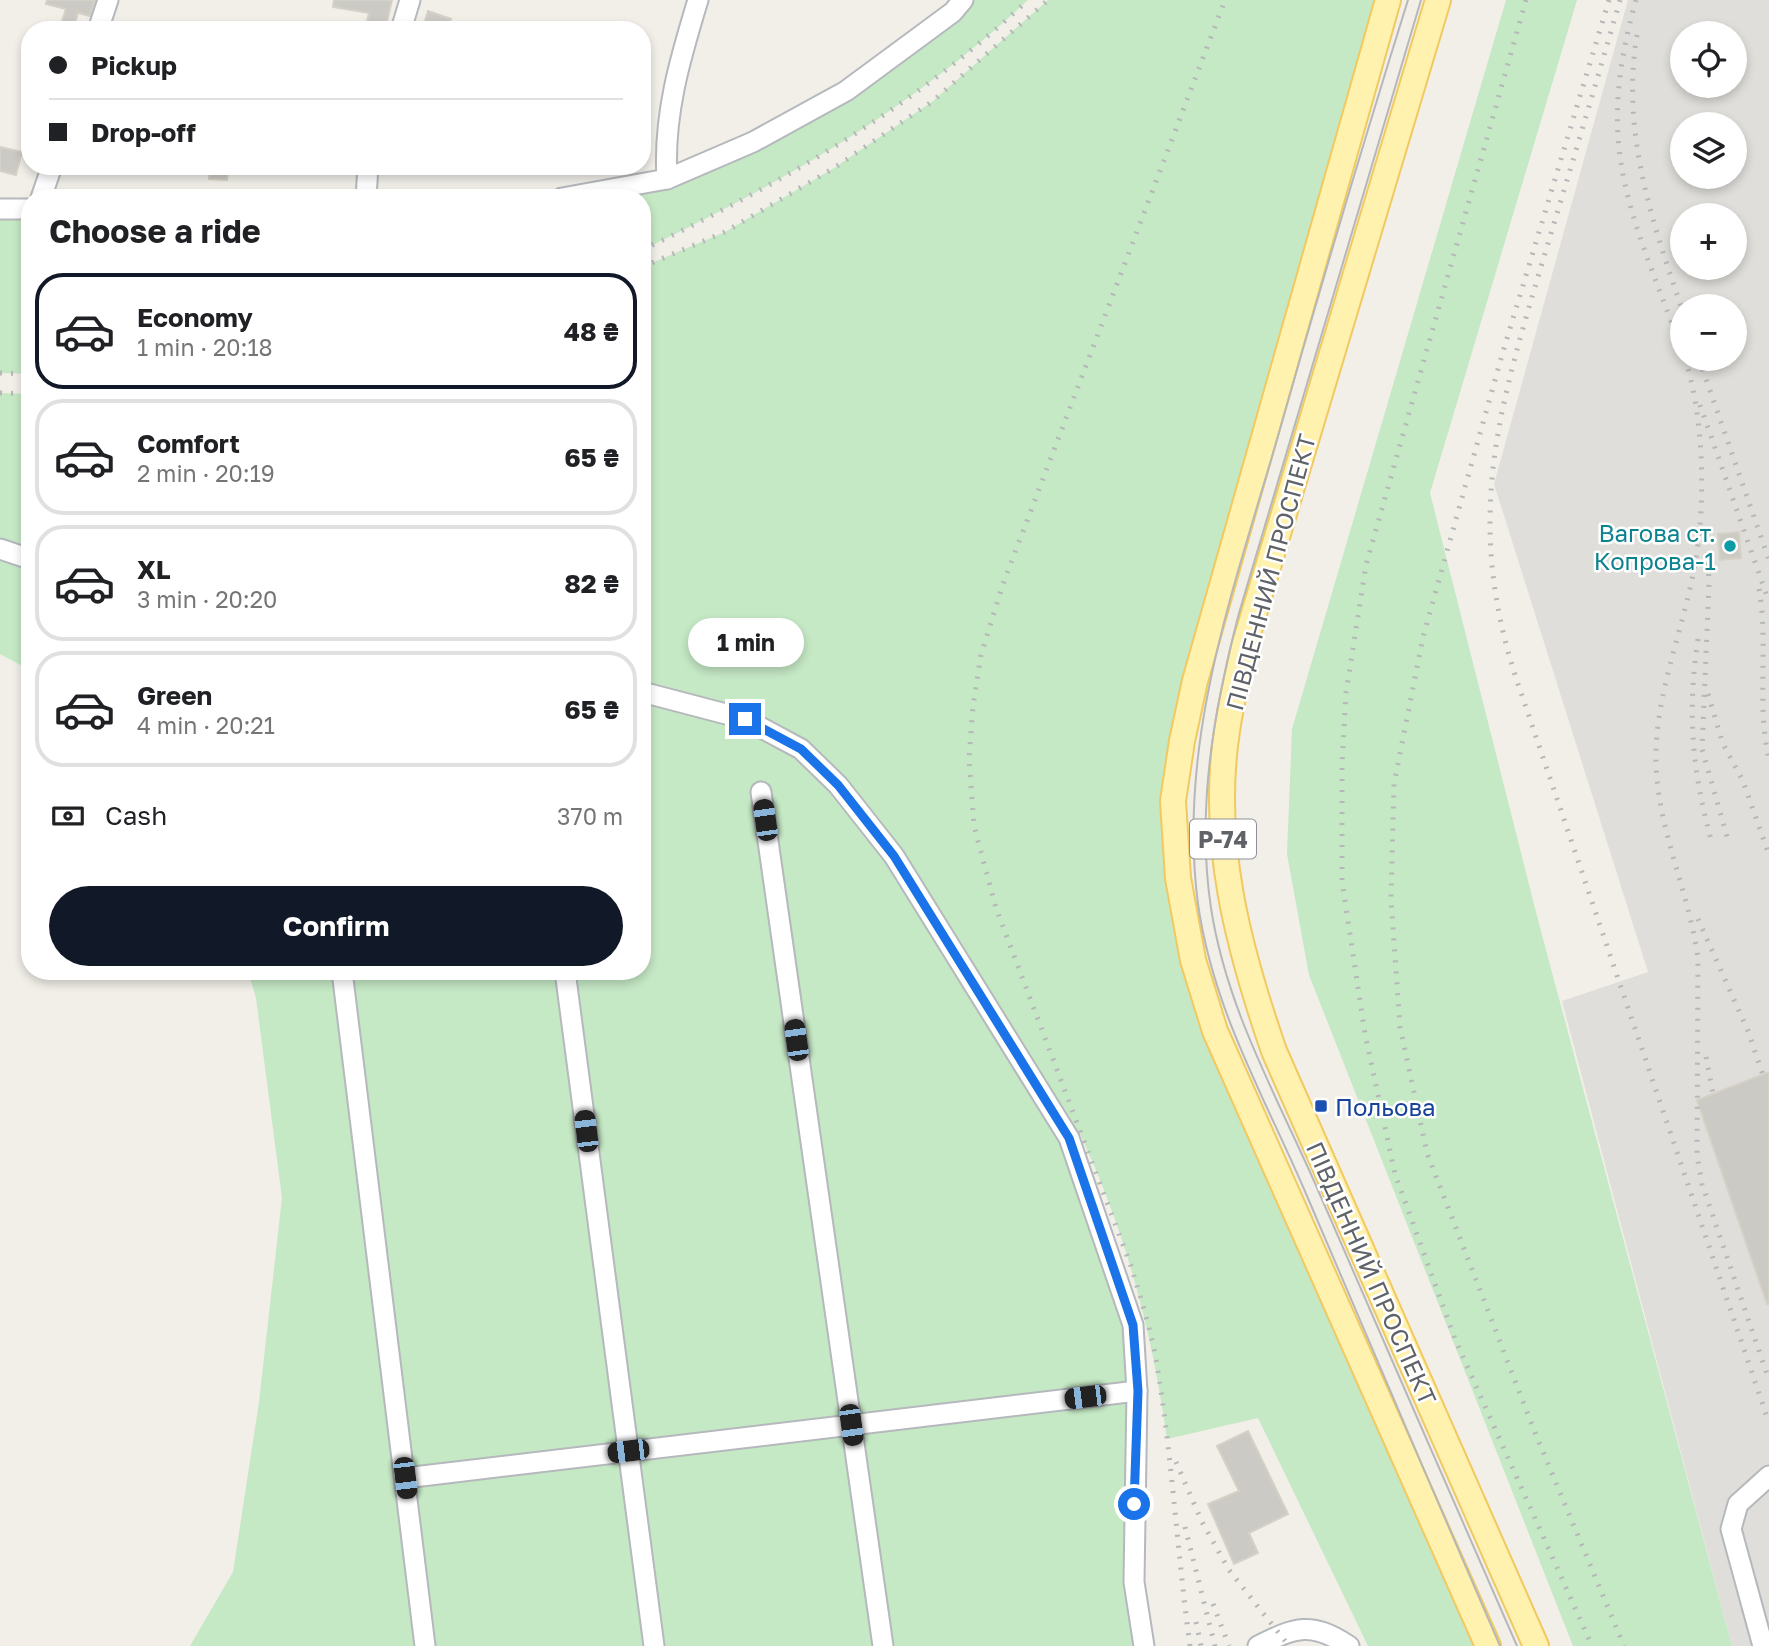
<!DOCTYPE html>
<meta charset="utf-8">
<style>
:root{--surface:#fff;--page:#f6f6f6;--text:#202124;--muted:#757577;--line:#e0e0e0;--accent:#111827}
body{margin:0;font-family:"Golos Text",sans-serif;background:var(--page);color:var(--text);height:100vh;display:flex;flex-direction:column;font-size:26px;white-space:nowrap}
*{box-sizing:border-box;margin:0}
p{font-size:23px;color:var(--muted)}
.icon{flex:none;width:38px;height:38px;fill:none;stroke:currentColor;stroke-width:2;stroke-linecap:round;stroke-linejoin:round}
.map{position:relative;flex:1;overflow:hidden}
.side{position:absolute;left:21px;top:189px;width:630px;height:791px;display:flex;flex-direction:column;background:var(--surface);border-radius:28px;box-shadow:0 4px 10px #0003}
.side>*{flex:none}
.guide{position:absolute;left:21px;top:21px;width:630px;height:154px;border-radius:28px;box-shadow:0 4px 10px #0003;display:grid;align-content:center;height:154px;padding:0 28px;background:var(--surface)}
.tools{position:absolute;left:1670px;top:21px;display:grid;gap:14px}
.tools a{display:grid;place-items:center;width:77px;height:77px;border-radius:50%;background:var(--surface);box-shadow:0 4px 10px #0003;font-size:35px}
.end{position:absolute;width:32px;height:32px;margin:-16px;border:9px solid #1a73e8;background:#fff;box-shadow:0 0 0 4px #fff}
.from{border-radius:50%}
.bubble{position:absolute;height:49px;border-radius:24px;background:var(--surface);box-shadow:0 4px 10px #0003;font-size:23px;font-weight:700;line-height:49px;text-align:center}
.car{position:absolute;width:21px;height:42px;margin:-21px -10px;border-radius:9px;box-shadow:0 0 5px 2px #0007;background:linear-gradient(#222 24%,#8ab4d8 0 40%,#222 0 76%,#8ab4d8 0 86%,#222 0)}
.guide b{display:flex;align-items:center;gap:24px;height:66px;font-size:26px}
.guide b+b{border-top:2px solid var(--line)}
.guide i{width:18px;height:18px;background:var(--text)}
ul{padding:0;list-style:none}
li{display:flex;align-items:center;gap:21px;height:116px;margin:0 14px 10px;padding:0 14px;border:4px solid var(--line);border-radius:28px}
li div{flex:1}
li b{display:block;font-size:26px}
li em{font-style:normal;font-weight:700}
li.selected{border-color:var(--accent)}
li>.icon{width:63px;height:63px;stroke-width:1.5}
h2{padding:0 28px;font-size:32px;line-height:84px}
.pay{display:flex;align-items:center;gap:18px;height:77px;padding:0 28px;font-size:26px}
.pay p{margin-inline-start:auto}
.action{display:flex;gap:14px;margin-top:auto;padding:14px 28px}
.action a{flex:1;height:80px;border-radius:42px;background:var(--accent);color:#fff;font-size:28px;font-weight:700;line-height:80px;text-align:center}
.map>svg:first-child{display:block}
.industrial{fill:#e0deda;fill-rule:evenodd}
.green{fill:#c5e8c5}
.building{fill:#cccac5;stroke:#d6d1c6;stroke-width:2}
.lines{fill:none;stroke-linecap:round;stroke-linejoin:round}
.minor-casing{stroke:#b5b8bc;stroke-width:23}
.major-casing{stroke:#f2c960;stroke-width:28}
.minor{stroke:#fff;stroke-width:19}
.major{stroke:#fff2af;stroke-width:24}
.tram{stroke:#b6b7b8;stroke-width:2}
.rail{stroke:#b6b7b8;stroke-width:5;stroke-dasharray:2 9;stroke-linecap:butt}
.route{stroke:#1a73e8;stroke-width:9}
.culture-dot{fill:#0f9aa8;stroke:#fff;stroke-width:2.5}
.transit-dot{fill:#1a4fb4;stroke:#fff;stroke-width:2.5}
.labels{text-anchor:middle;dominant-baseline:central;stroke-width:5;stroke-linejoin:round;paint-order:stroke}
.shield{fill:#fff;stroke:#8f9295;stroke-width:2}
.shield-label{font-size:23px;font-weight:bold;fill:#5f6368}
.culture-label{font-size:24px;fill:#0d838f;stroke:#fff;text-anchor:end}
.street-label{font-size:24px;fill:#5f6368;stroke:#fff}
.transit-label{font-size:24px;fill:#164399;stroke:#fff;text-anchor:start}
</style>
<div class="map">
<svg width="1769" height="1646" viewBox="0 0 1769 1646">
<rect width="100%" height="100%" fill="#f1efe8"/>
<path class="industrial" d="M1628 0H1769V1646H1732L1562 1001 1648 972 1494 484ZM1682 33H1734V86H1682ZM1682 124H1734V177H1682ZM1682 215H1734V268H1682ZM1682 306H1734V359H1682Z"/>
<g class="green">
<path d="M963 0H1028C913 108 784 182 642 250V198H562L667 179 846 91Z"/>
<path d="M1048 0H1388L1182 741 1193 960 1488 1646H1368L1258 1418 1167 1439C1152 1331 1126 1233 1080 1134L1069 1138 1133 1325 1144 1646H190L233 1572 259 1402 282 1198 256 998 248 971H642V267L725 232 834 168 933 101Z"/>
<path d="M1506 0H1577L1430 493 1538 920 1732 1646H1573L1309 975 1287 854 1292 729Z"/>
<path d="M0 209H30V374L0 373Z"/>
<path d="M0 393 30 394V670L0 654Z"/>
</g>
<g class="building">
<path d="M47 0H95L90 16 78 13 73 30H59L66 9 46 4Z"/>
<path d="M334 0H392L385 30H365L369 13 333 7Z"/>
<path d="M428 11 451 19 448 30 423 27Z"/>
<path d="M0 147 22 152 16 175 0 171Z"/>
<path d="M210 166H228L227 180 209 179Z"/>
<path d="M1739 532 1741 558 1720 560 1718 534Z"/>
<path d="M1769 1072V1304H1767L1697 1100Z"/>
<path d="M1248 1431 1288 1514 1249 1533 1258 1553 1234 1564 1208 1504 1239 1491 1217 1446Z"/>
</g>
<g class="lines">
<defs>
<g id="minor">
<path d="M98 30 108 0"/>
<path d="M401 30 410 0"/>
<path d="M667 179C663 116 680 59 698 0"/>
<path d="M41 198 52 166"/>
<path d="M366 198 368 166"/>
<path d="M562 198 667 179 753 142 846 91 953 12 963 0"/>
<path d="M0 209H30"/>
<path d="M0 549 30 559"/>
<path d="M642 692 745 719 801 749 838 785 894 856 1069 1138 1133 1325 1137 1391 1134 1582 1144 1646"/>
<path d="M761 792 883 1646"/>
<path d="M342 971 425 1646"/>
<path d="M565 971 654 1646"/>
<path d="M405 1478 1137 1391"/>
<path d="M1258 1646C1296 1627 1311 1621 1349 1646"/>
<path d="M1763 1646 1731 1529 1738 1504 1769 1476"/>
</g>
<g id="major">
<path d="M1388 0 1195 681 1182 741 1173 801 1178 878 1193 960 1215 1031 1488 1646"/>
<path d="M1438 0 1244 647C1238 675 1231 703 1227 731 1210 842 1238 947 1274 1051L1536 1646"/>
</g>
</defs>
<use href="#minor" class="minor-casing"/>
<use href="#major" class="major-casing"/>
<use href="#minor" class="minor"/>
<use href="#major" class="major"/>
<g class="tram">
<path d="M1408 0C1362 147 1318 295 1276 443 1232 594 1177 744 1198 904 1213 1009 1263 1094 1304 1189 1369 1341 1434 1494 1500 1646"/>
<path d="M1421 0 1239 613C1214 709 1196 809 1211 908 1226 1006 1274 1091 1314 1181 1382 1336 1448 1491 1517 1646"/>
</g>
<g class="rail">
<path d="M1526 0 1366 565 1346 693 1342 764V881L1365 1034 1395 1174 1455 1339 1592 1646"/>
<path d="M1609 0 1502 355 1423 637 1394 784 1391 899 1400 1027 1427 1153 1536 1435 1624 1646"/>
<path d="M1620 0C1596 84 1571 167 1546 250 1499 408 1463 517 1517 681L1769 1423"/>
<path d="M1636 0C1621 53 1612 108 1621 163 1629 220 1662 294 1682 351"/>
<path d="M1637 35C1621 130 1651 219 1682 309"/>
<path d="M642 250C784 182 913 108 1028 0"/>
<path d="M642 267 725 232 834 168 933 101 1048 0"/>
<path d="M1685 359C1704 416 1706 505 1695 564 1684 627 1658 686 1656 751 1654 823 1689 889 1698 959L1697 1156 1702 1184 1769 1380"/>
<path d="M1699 359 1769 560"/>
<path d="M0 373 30 374"/>
<path d="M0 393 30 394"/>
<path d="M1700 405 1769 602"/>
<path d="M1707 530 1709 584 1702 749 1728 840"/>
<path d="M1759 589C1769 645 1756 704 1769 759"/>
<path d="M1698 639C1687 714 1692 771 1712 843"/>
<path d="M1708 694 1723 744 1743 781 1769 855"/>
<path d="M1698 919 1748 1031 1763 1075"/>
<path d="M1706 1057 1713 1094"/>
<path d="M1176 1462 1202 1522 1229 1570 1289 1646"/>
<path d="M1185 1527 1215 1646"/>
<path d="M1213 1604 1229 1646"/>
<path d="M1196 1622 1201 1646"/>
<path d="M1190 1646C1177 1551 1172 1454 1156 1359 1150 1327 1140 1296 1131 1266L996 908 974 826 969 759 973 706 981 655 1003 584 1225 0"/>
</g>
</g>
<g class="lines">
<path class="route" d="M745 719 801 749 838 785 894 856 1069 1138 1133 1325 1138 1391 1134 1504"/>
</g>
<circle class="culture-dot" cx="1730" cy="546" r="7"/>
<rect class="transit-dot" x="1314" y="1099" width="14" height="14" rx="3.5"/>
<g class="labels">
<rect class="shield" x="1190" y="819.5" width="66" height="39" rx="5"/>
<g class="shield-label">
<text x="1223" y="839">Р-74</text>
</g>
<g class="culture-label">
<text x="1716" y="532">Вагова ст.<tspan x="1716" dy="28">Копрова-1</tspan></text>
</g>
<g class="street-label">
<text transform="translate(1270 572) rotate(-75)">ПІВДЕННИЙ ПРОСПЕКТ</text>
<text transform="translate(1372 1273) rotate(66)">ПІВДЕННИЙ ПРОСПЕКТ</text>
</g>
<g class="transit-label">
<text x="1335" y="1106">Польова</text>
</g>
</g>
</svg>
<div class="tools">
<a><svg class="icon" aria-label="locate" viewBox="0 0 24 24"><circle cx="12" cy="12" r="6"/><path d="M12 2v4M12 18v4M2 12h4M18 12h4"/></svg></a>
<a><svg class="icon" aria-label="layers" viewBox="0 0 24 24"><path d="M12 4l9 5-9 5-9-5zM3 14l9 5 9-5"/></svg></a>
<a>+</a>
<a>−</a>
</div>
<i class="end from" style="left:1134px;top:1504px"></i>
<i class="end" style="left:745px;top:719px"></i>
<div class="bubble" style="left:688px;top:618px;width:116px">1 min</div>
<i class="car" style="left:765px;top:820px;rotate:352deg"></i>
<i class="car" style="left:796px;top:1040px;rotate:352deg"></i>
<i class="car" style="left:586px;top:1131px;rotate:353deg"></i>
<i class="car" style="left:1085px;top:1397px;rotate:263deg"></i>
<i class="car" style="left:851px;top:1425px;rotate:172deg"></i>
<i class="car" style="left:628px;top:1451px;rotate:263deg"></i>
<i class="car" style="left:405px;top:1478px;rotate:173deg"></i>
<div class="guide">
<b><i class="from"></i>Pickup</b>
<b><i></i>Drop-off</b>
</div>
<section class="side">
<h2>Choose a ride</h2>
<ul>
<li class="selected"><svg class="icon" aria-label="car" viewBox="0 0 24 24"><path d="M5 17H2v-5l4-1 3-4h7l3 4 3 1v5h-3M9 17h6M6 11h13"/><circle cx="7" cy="17" r="2"/><circle cx="17" cy="17" r="2"/></svg><div><b>Economy</b><p>1 min · 20:18</p></div><em>48 ₴</em></li>
<li><svg class="icon" aria-label="car" viewBox="0 0 24 24"><path d="M5 17H2v-5l4-1 3-4h7l3 4 3 1v5h-3M9 17h6M6 11h13"/><circle cx="7" cy="17" r="2"/><circle cx="17" cy="17" r="2"/></svg><div><b>Comfort</b><p>2 min · 20:19</p></div><em>65 ₴</em></li>
<li><svg class="icon" aria-label="car" viewBox="0 0 24 24"><path d="M5 17H2v-5l4-1 3-4h7l3 4 3 1v5h-3M9 17h6M6 11h13"/><circle cx="7" cy="17" r="2"/><circle cx="17" cy="17" r="2"/></svg><div><b>XL</b><p>3 min · 20:20</p></div><em>82 ₴</em></li>
<li><svg class="icon" aria-label="car" viewBox="0 0 24 24"><path d="M5 17H2v-5l4-1 3-4h7l3 4 3 1v5h-3M9 17h6M6 11h13"/><circle cx="7" cy="17" r="2"/><circle cx="17" cy="17" r="2"/></svg><div><b>Green</b><p>4 min · 20:21</p></div><em>65 ₴</em></li>
</ul>
<div class="pay"><svg class="icon" aria-label="cash" viewBox="0 0 24 24"><path d="M3 7h18v10H3z"/><circle cx="12" cy="12" r="2"/></svg>Cash<p>370 m</p></div>
<div class="action"><a>Confirm</a></div>
</section>
</div>
